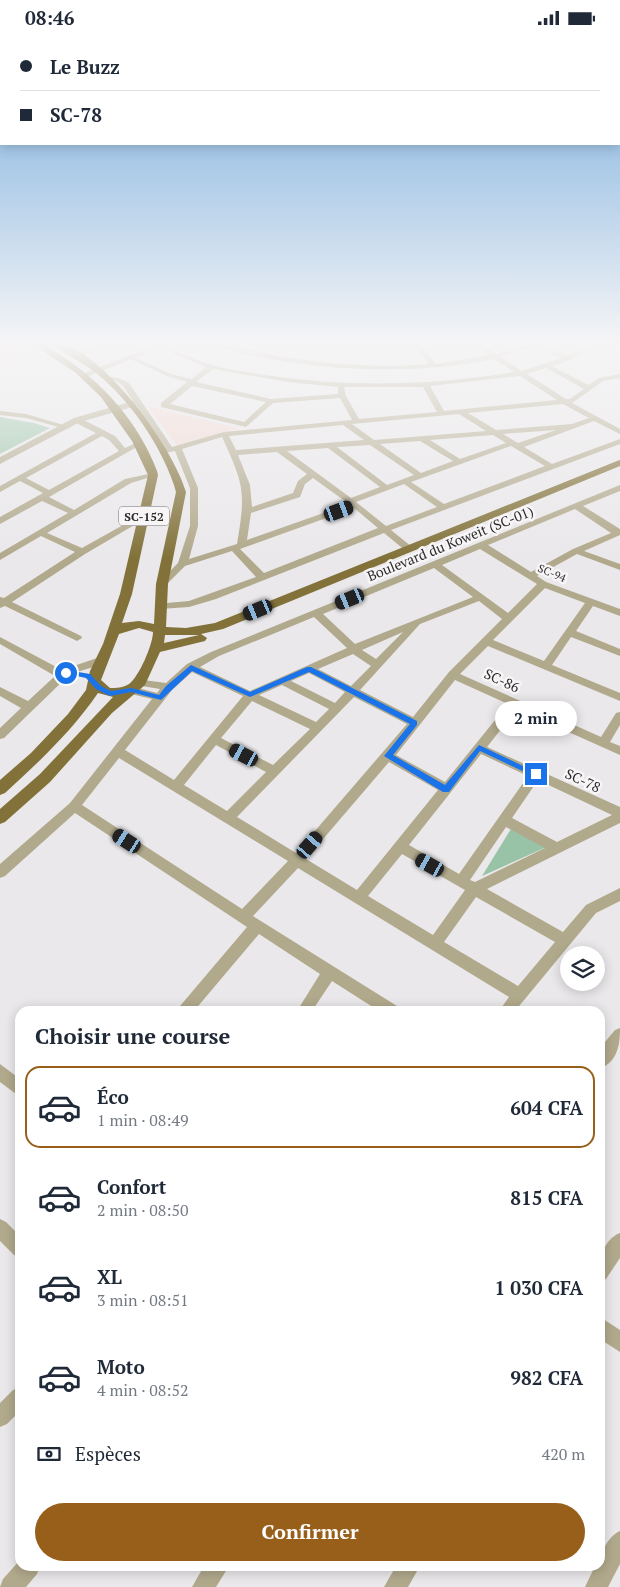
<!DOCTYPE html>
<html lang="fr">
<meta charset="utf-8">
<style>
:root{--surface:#fff;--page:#f2f2f3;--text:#1f2937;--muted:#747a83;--line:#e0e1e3;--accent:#975f1a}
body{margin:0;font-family:"PT Serif",serif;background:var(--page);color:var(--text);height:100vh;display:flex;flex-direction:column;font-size:19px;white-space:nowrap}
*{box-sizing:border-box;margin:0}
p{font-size:16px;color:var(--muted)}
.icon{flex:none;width:28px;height:28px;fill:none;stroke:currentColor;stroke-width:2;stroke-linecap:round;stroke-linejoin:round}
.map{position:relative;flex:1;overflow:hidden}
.sheet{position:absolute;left:15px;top:971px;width:590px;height:565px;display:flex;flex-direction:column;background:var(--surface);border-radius:15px;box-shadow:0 2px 12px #0003}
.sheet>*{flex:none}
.guide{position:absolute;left:0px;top:0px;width:620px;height:110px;box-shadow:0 2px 12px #0003;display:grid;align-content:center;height:110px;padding:0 20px;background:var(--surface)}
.tools{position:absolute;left:560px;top:911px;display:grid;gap:10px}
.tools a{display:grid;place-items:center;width:45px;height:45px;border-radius:50%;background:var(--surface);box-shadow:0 2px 12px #0003;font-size:25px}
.end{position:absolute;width:22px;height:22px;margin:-11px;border:6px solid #1a73e8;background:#fff;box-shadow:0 0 0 2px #fff}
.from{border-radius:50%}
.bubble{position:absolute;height:35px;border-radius:18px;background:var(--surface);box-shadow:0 2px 12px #0003;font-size:16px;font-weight:700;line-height:35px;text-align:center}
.car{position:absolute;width:15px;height:30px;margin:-15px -8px;border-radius:6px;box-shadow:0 0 4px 1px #0007;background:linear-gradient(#222 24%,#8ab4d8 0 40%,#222 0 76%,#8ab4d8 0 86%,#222 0)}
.guide b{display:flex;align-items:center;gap:18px;height:48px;font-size:19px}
.guide b+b{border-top:1px solid var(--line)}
.guide i{width:12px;height:12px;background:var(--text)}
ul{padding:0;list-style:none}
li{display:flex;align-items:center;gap:15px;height:82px;margin:0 10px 8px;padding:0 10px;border:2px solid transparent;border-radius:15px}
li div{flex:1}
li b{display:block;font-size:19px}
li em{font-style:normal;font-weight:700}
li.current{border-color:var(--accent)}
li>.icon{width:45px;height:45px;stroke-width:1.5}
h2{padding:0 20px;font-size:22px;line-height:60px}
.pay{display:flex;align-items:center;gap:12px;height:55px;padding:0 20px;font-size:19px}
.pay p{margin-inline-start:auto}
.cta{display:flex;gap:10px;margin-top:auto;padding:10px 20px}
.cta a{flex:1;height:58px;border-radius:30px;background:var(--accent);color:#fff;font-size:20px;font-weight:700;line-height:58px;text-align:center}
.status{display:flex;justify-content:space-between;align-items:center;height:35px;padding:0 25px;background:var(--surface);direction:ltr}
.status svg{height:14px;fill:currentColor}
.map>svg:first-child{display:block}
.education{fill:#f2d8d2}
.green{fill:#99c3a6}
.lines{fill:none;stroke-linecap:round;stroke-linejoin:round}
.minor{fill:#b1a98c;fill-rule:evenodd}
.tertiary{fill:#b1a98c;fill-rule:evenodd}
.primary{fill:#82723a;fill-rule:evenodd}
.route{fill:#1a73e8}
.labels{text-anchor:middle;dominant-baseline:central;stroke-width:5;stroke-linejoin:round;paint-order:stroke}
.far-street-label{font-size:11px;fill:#2d2c2d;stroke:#f8f5f7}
.shield{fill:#f8f5f7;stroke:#6a686a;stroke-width:1}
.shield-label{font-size:12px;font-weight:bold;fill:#2d2c2d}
.street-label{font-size:14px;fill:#2d2c2d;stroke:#f8f5f7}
</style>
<div class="status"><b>08:46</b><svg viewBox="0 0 49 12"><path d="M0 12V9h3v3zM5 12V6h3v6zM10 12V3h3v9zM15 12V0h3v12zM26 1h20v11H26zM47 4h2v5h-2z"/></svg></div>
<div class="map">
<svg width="620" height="1552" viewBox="0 0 620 1552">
<rect width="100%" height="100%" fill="#eae8ea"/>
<g class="education">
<path d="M0 306H13L31 314 0 336Z"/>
<path d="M147 371 238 393 178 412Z"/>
</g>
<g class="green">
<path d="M0 382 34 388 50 393 0 419Z"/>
<path d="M514 789 551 810 482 841Z"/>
</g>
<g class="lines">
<g class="minor">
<path d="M110 306H119L79 320 74 319Z"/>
<path d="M203 306H212C283 325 356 335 429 329L411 308H345L342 306H418L436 329 489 320 469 306H476L497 319 531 309 527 306H535L567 320 594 310 620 309V313L596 314 572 323 571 325 552 331 588 350 599 343 620 339V343L603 346 572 368 620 394V399L594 386 524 412 552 429 620 404V409L391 495 412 512V516H406L384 498 216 564 189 572 160 574 156 573V569L189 566 256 542 232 516 185 531 165 551H159V547L178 528 190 491V453L175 416 160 419V415L165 414 123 351 117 346 106 343V341L121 344 129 348 172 412 224 397 352 385 340 363 273 368 246 392 161 372V368L187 347 167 341 130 324V322H134L171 339 192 344 206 332 158 312V310H162C178 316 192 324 208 329 229 335 251 338 272 341 353 353 434 350 515 337L494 324C413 340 331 337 250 320 238 317 211 313 203 306ZM536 311 561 323 522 336 501 322ZM546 333 584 354 570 364H566L527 339ZM213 334 288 347 338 352V359L271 364 196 347ZM520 341 557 365 444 376 430 351ZM192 351 266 367 244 387 170 369ZM344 352H423L437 377 359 384 346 361ZM563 369 589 383 572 389 496 395 468 378ZM459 379 486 396 374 405 352 389ZM343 390 364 405 236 415 229 401ZM556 395 518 408 503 399ZM493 400 506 408 460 424 430 405ZM222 402C244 450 246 456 237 509L189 524 198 491V453L182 414ZM420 406 453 426 421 438 380 409ZM370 410 414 440 387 450 337 412ZM511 411 545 431 444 469 411 447ZM328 413 380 452 351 463 287 416ZM277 417 307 439 298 446 293 458 252 472 250 450 238 420ZM313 443 349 469 247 505 251 478 300 462 305 449ZM404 449 437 472 386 491 356 467ZM354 473 378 493 264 538 240 514Z"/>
<path d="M0 376 26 379 70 392 66 394 26 383 0 380Z"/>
<path d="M74 383H80L115 401 125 413 138 407 142 409 49 462 74 475 125 444 153 438 157 440 131 448 47 498 82 513 141 480 148 482 85 519 12 567 81 601 82 603 77 606 5 571 0 573V562L4 563 75 517 41 501 0 525V518L68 478 42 466 0 489V482L43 458 20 446 0 457V451L96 398 74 387ZM102 401 109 405 119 416 49 455 26 443Z"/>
<path d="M620 450V456L583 471 620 494V500L584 516 620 529V535L577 519 537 541 546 547 620 574V581L593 571 576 596 620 614V621L571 602 552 630 620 658V666L488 611 460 639 601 702 616 678 620 677V690L610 707 620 711V720L517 674 487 712 620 772V788L487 854 563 897 586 870 620 853V866L596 878 515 976H499L509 962 298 833 253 881 397 971 399 976H379L332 946 312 976H297L320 939 259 899 194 976H178L180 971 247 892 75 778 5 841 0 843V829L70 768 152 664 127 658 126 655 127 652 131 651 157 658 160 654 136 650 135 647 136 644 166 648 187 629 211 617ZM575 474 611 498 573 514 531 537 488 510ZM480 514 537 549 508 578 442 530ZM434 533 473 562 355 609 323 579ZM545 553 585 568 544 626 493 605ZM479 566 502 584 449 637 413 682 360 655 420 589ZM314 582 347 613 250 656 200 632 219 621ZM403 597 376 624 362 615ZM353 619 371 631 351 651 318 634ZM192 637 243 661 174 745 125 715 172 655ZM309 638 345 657 335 668 291 646ZM455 645 508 669 445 747 396 720ZM282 650 329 674 316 687 259 660ZM354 662 407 689 296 818 237 782ZM252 666 310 694 273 730 221 703ZM216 710 266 737 227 776 184 750ZM481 719 528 741 459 839 409 810ZM119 723 288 826 242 874 82 770ZM389 727 438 755 357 855 306 824ZM538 745 612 780 557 807 512 783ZM506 792 545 813 475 847 470 845ZM402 819 465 855 433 900 368 861ZM476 862 555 907 518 951 444 907Z"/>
<path d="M0 602 62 635 100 622 105 626 104 629 80 636 66 643 4 703 0 704V693L21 673 0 661V652L28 666 55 641 0 609Z"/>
<path d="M620 993C620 1009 618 1026 600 1034V1013L615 995Z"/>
<path d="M0 1029 20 1044V1062L0 1047Z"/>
<path d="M0 1184 6 1187 20 1201V1223L14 1220 0 1206Z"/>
<path d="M620 1198V1223L606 1244 600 1247C600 1229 600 1206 620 1198Z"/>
<path d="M600 1282 620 1295V1317L600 1304Z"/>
<path d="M20 1352V1376L7 1389 0 1392V1368L13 1355Z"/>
<path d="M620 1496V1529L608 1552H585L595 1531H600C600 1518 608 1501 620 1496Z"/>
<path d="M20 1525V1531H40L37 1539 26 1552H0L3 1544Z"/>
<path d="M204 1531H229L216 1552H192Z"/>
<path d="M396 1531H420L408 1552H384Z"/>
</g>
<g class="tertiary">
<path d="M166 306H177L89 341 82 339Z"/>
<path d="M133 366 137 369 136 371 80 387 0 429V422L74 383Z"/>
</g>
<path class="primary" d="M28 306C40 305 49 312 59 319 102 346 139 388 157 436L158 440 132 559 122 588 139 586 154 589 156 549 176 457 174 450C160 409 130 365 96 338 84 328 58 316 49 306 98 306 174 413 186 457L168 549 166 592 186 593 215 588 617 426 620 425V431L223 594 201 599 207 603 205 606 160 617 145 650 112 678 50 747 5 787 0 789V774L40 739 113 662 98 658C72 696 39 727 5 758L0 760V745L31 718 68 679 86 655 90 636 103 609 120 559 148 440 132 406 101 362 76 338ZM139 593 153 597C153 609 139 642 129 649 123 653 116 653 110 653L101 645 119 599ZM165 600H199L164 608Z"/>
</g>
<linearGradient id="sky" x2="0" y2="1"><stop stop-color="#73abdd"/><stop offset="0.59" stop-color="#f6f5f6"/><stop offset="1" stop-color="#f6f5f6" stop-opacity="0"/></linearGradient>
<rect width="620" height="523" fill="url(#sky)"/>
<path class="route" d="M191 630 250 657 307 632H311L417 686V690L393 720 445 750 479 710 540 739 533 741 480 716 449 757H443L384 721 410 689 309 637 250 662 192 636 161 665 131 657 110 661 96 654 86 643 63 638 66 635 90 639 101 651 111 656 131 653 159 660 166 651Z"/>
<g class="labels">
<g class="far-street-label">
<text transform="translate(552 538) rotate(23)">SC-94</text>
</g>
<rect class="shield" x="119" y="471.5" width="50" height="19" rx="4"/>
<g class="shield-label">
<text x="144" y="481">SC-152</text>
</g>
<g class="street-label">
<text transform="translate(450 508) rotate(-22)">Boulevard du Koweit (SC-01)</text>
<text transform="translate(502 645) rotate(25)">SC-86</text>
<text transform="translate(583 745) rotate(25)">SC-78</text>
</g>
</g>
</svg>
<div class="tools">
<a><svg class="icon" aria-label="layers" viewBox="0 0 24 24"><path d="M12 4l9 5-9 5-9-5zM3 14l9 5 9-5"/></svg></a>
</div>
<i class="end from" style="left:66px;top:638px"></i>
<i class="end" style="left:536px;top:739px"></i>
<div class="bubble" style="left:495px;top:666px;width:82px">2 min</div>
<i class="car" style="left:339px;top:476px;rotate:70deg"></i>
<i class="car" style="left:350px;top:564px;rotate:248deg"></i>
<i class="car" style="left:258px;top:575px;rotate:248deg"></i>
<i class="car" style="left:244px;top:720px;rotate:298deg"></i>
<i class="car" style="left:127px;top:806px;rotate:303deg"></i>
<i class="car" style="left:310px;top:810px;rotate:41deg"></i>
<i class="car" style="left:430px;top:830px;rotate:299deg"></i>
<div class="guide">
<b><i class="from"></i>Le Buzz</b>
<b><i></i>SC-78</b>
</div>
<section class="sheet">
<h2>Choisir une course</h2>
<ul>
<li class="current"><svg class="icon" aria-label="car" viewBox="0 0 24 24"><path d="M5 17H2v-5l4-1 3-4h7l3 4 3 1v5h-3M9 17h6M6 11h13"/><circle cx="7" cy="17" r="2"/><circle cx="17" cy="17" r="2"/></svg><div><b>Éco</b><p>1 min · 08:49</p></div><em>604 CFA</em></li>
<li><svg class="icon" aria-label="car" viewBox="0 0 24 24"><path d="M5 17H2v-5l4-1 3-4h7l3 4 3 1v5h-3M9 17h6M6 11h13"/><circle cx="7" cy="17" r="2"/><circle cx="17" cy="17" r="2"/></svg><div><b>Confort</b><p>2 min · 08:50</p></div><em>815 CFA</em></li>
<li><svg class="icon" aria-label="car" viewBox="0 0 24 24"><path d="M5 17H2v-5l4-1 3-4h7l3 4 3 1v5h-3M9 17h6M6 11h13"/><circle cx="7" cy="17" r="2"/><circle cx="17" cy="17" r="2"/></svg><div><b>XL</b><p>3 min · 08:51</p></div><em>1 030 CFA</em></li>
<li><svg class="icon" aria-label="car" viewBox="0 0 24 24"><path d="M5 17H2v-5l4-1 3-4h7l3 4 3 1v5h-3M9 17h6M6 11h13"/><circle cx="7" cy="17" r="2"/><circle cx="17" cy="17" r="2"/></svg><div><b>Moto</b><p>4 min · 08:52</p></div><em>982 CFA</em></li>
</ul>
<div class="pay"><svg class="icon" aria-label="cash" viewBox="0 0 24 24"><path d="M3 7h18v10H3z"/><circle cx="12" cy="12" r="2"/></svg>Espèces<p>420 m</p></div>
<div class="cta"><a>Confirmer</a></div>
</section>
</div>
